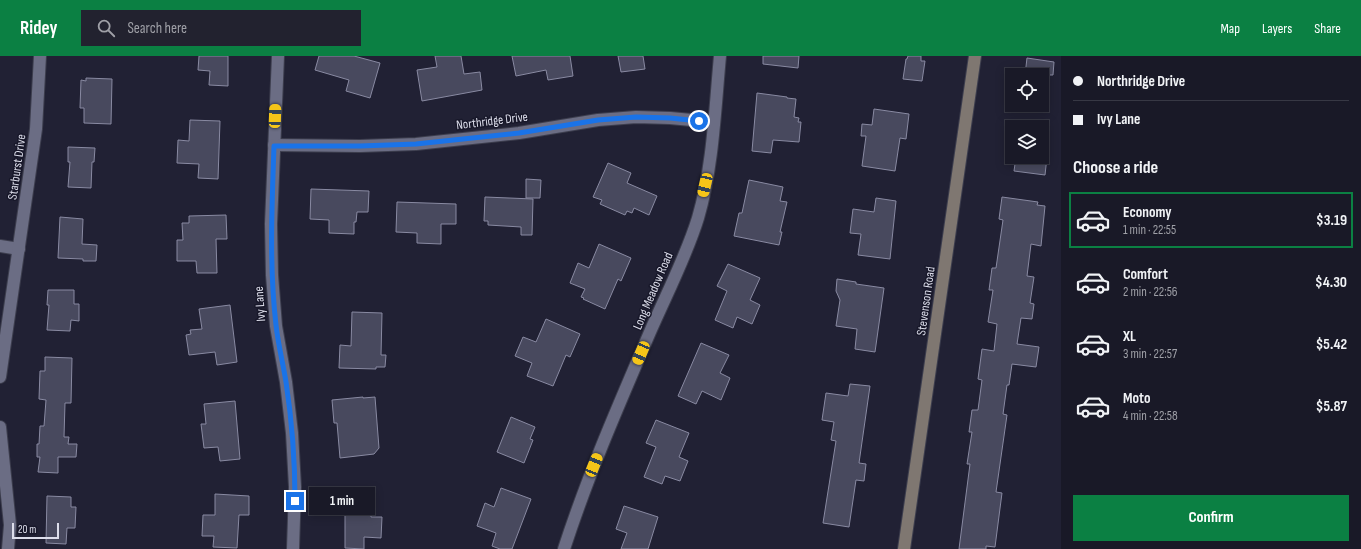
<!DOCTYPE html>
<meta charset="utf-8">
<style>
:root{--surface:#191927;--page:#22222f;--text:#f1f3f6;--muted:#9fa0a7;--line:#373844;--accent:#0b8043}
body{margin:0;font-family:"Sofia Sans Condensed",sans-serif;background:var(--page);color:var(--text);height:100vh;display:flex;flex-direction:column;font-size:15px;white-space:nowrap}
*{box-sizing:border-box;margin:0}
p{font-size:13px;color:var(--muted)}
.icon{flex:none;width:22px;height:22px;fill:none;stroke:currentColor;stroke-width:2;stroke-linecap:round;stroke-linejoin:round}
.map{position:relative;flex:1;overflow:hidden}
.sheet{display:flex;flex-direction:column;background:var(--surface);width:300px}
.sheet>*{flex:none}
.guide{display:grid;align-content:center;height:88px;padding:0 12px;background:var(--surface)}
.buttons{position:absolute;left:1005px;top:12px;display:grid;gap:8px}
.buttons a{display:grid;place-items:center;width:44px;height:44px;border-radius:0px;background:var(--surface);box-shadow:0 2px 10px #0003,0 0 0 1px var(--line);font-size:20px}
.scale{position:absolute;left:12px;bottom:10px;width:47px;box-sizing:border-box;padding-left:4px;border:2px solid #dddeeb;border-top:0;font-size:11px;line-height:14px;white-space:nowrap;color:#dddeeb;-webkit-text-stroke:3px #18182a;paint-order:stroke}
.end{position:absolute;width:18px;height:18px;margin:-9px;border:5px solid #1a73e8;background:#fff;box-shadow:0 0 0 2px #fff}
.from{border-radius:50%}
.bubble{position:absolute;height:28px;border-radius:0px;background:var(--surface);box-shadow:0 2px 10px #0003,0 0 0 1px var(--line);font-size:13px;font-weight:700;line-height:28px;text-align:center}
.car{position:absolute;width:12px;height:24px;margin:-12px -6px;border-radius:5px;box-shadow:0 0 3px 1px #0007;background:linear-gradient(#f5c518 24%,#345 0 40%,#f5c518 0 76%,#345 0 86%,#f5c518 0)}
.guide b{display:flex;align-items:center;gap:14px;height:38px;font-size:15px}
.guide b+b{border-top:1px solid var(--line)}
.guide i{width:10px;height:10px;background:var(--text)}
ul{padding:0;list-style:none}
li{display:flex;align-items:center;gap:12px;height:56px;margin:0 8px 6px;padding:0 4px;border:2px solid transparent;border-radius:0px}
li div{flex:1}
li b{display:block;font-size:15px}
li em{font-style:normal;font-weight:700}
li.active{border-color:var(--accent)}
li>.icon{width:36px;height:36px;stroke-width:1.5}
h2{padding:0 12px;font-size:18px;line-height:48px}
.action{display:flex;gap:8px;margin-top:auto;padding:8px 12px}
.action a{flex:1;height:46px;border-radius:0px;background:var(--accent);color:#fff;font-size:16px;font-weight:700;line-height:46px;text-align:center}
header{display:flex;align-items:center;gap:24px;box-sizing:border-box;height:56px;padding:0 20px;background:var(--accent);color:#fff}
header strong{font-size:19px}
nav{display:flex;gap:22px;margin-inline-start:auto;font-size:14px}
.search{width:280px;height:36px;background:var(--page);display:flex;align-items:center;gap:10px;box-sizing:border-box;padding:0 14px;border-radius:0px;color:var(--muted);font-size:15px}
main{display:flex;flex:1;min-height:0}
.map>svg:first-child{display:block}
.building{fill:#48495e;stroke:#898aa2}
.lines{fill:none;stroke-linecap:round;stroke-linejoin:round}
.street-casing{stroke:#3d3e4e;stroke-width:14}
.secondary-casing{stroke:#3d3e4e;stroke-width:14}
.street{stroke:#6b6d84;stroke-width:12}
.secondary{stroke:#7f7771;stroke-width:12}
.route{stroke:#1a73e8;stroke-width:5}
.labels{text-anchor:middle;dominant-baseline:central;stroke-width:3;stroke-linejoin:round;paint-order:stroke}
.street-label{font-size:13px;fill:#dddeeb;stroke:#18182a}
</style>
<header>
<strong>Ridey</strong>
<div class="search"><svg class="icon" aria-label="search" viewBox="0 0 24 24"><circle cx="10" cy="10" r="6"/><path d="M15 15l6 6"/></svg>Search here</div>
<nav><a>Map</a><a>Layers</a><a>Share</a></nav>
</header>
<main>
<div class="map">
<svg width="1061" height="493" viewBox="0 0 1061 493">
<rect width="100%" height="100%" fill="#212134"/>
<g class="building">
<path d="M199 0H228V30L209 29 210 15 198 14Z"/>
<path d="M319 0H354L380 7 370 42 346 35 349 24 315 14Z"/>
<path d="M435 0H461L464 18 480 16 482 34 422 45 417 14 437 11Z"/>
<path d="M512 0H570L573 20 548 24 546 14 516 20Z"/>
<path d="M618 0H643L645 13 621 16Z"/>
<path d="M763 0H799L798 12 763 8Z"/>
<path d="M908 0H921V5H925L922 25 903 23 906 3H907Z"/>
<path d="M1027 2 1054 6 1053 19H1025Z"/>
<path d="M86 22 112 23 111 68 84 67V52H80L81 24 86 25Z"/>
<path d="M757 37 787 41V42L796 43 794 61 799 62 798 66H801L799 86 773 84 771 97 752 95Z"/>
<path d="M874 53 909 58 906 83 900 82 895 115 862 110 866 80H861L862 68 872 69Z"/>
<path d="M190 64 220 65 218 123 198 122 199 108 177 107 178 84 189 85Z"/>
<path d="M68 91 95 92 94 106H92L91 132 68 131 70 106H68Z"/>
<path d="M1016 101H1047L1045 119 1014 115Z"/>
<path d="M608 107 631 117 627 127 657 140 649 159 634 152 632 157 627 155 625 159 600 148 602 144 593 141Z"/>
<path d="M526 123 541 124 540 142H526Z"/>
<path d="M749 124 783 131 780 145 787 146 780 176H782L779 189 734 180 739 157H742Z"/>
<path d="M311 133 369 135 368 156H357L356 166H354V178L329 177V164L310 163Z"/>
<path d="M485 141 533 143 532 179H521V171L488 169V165H484Z"/>
<path d="M1002 141 1038 146 1037 149 1045 150 1041 190 1031 188 1027 220 1034 221 1030 247 1034 248 1032 263 1021 262 1017 288 1039 291 1036 311 1012 308 1009 329H1007L1003 358 1007 359 996 436 1002 437 995 491 986 490V493H959L970 408H967L972 376H969L972 354H978L982 324 978 323 982 293 994 295 997 268 988 266 993 234H989L992 212H996L1003 164 999 163Z"/>
<path d="M876 142 896 145 890 203 858 199 861 178 850 177 853 153 874 156Z"/>
<path d="M397 146 456 148V168H441V188L417 187V177L396 176Z"/>
<path d="M226 159 227 183H216L217 217H197L196 205H177V184H183L182 167H189V160Z"/>
<path d="M60 161 83 163 82 188 97 189 96 205H83V203L58 202Z"/>
<path d="M599 188 631 202 621 225 618 223 605 253 583 243 584 242 581 241 585 233 570 227 578 207 589 212Z"/>
<path d="M728 208 760 222 750 244 760 249 752 268 737 261 733 272 715 264 727 235 717 230Z"/>
<path d="M837 223 856 226V228L884 232 875 296 855 293 857 273 836 270 840 244 836 235Z"/>
<path d="M48 234H74V248H79V265L71 264 70 275 47 274 49 249H47Z"/>
<path d="M230 249 237 306 217 309 215 296 189 299 186 279 191 278 190 274 202 273 199 253Z"/>
<path d="M352 256 382 257 381 299H386L385 311H376V313L339 312 340 289 351 290Z"/>
<path d="M546 263 580 278 570 301 566 299 553 330 527 320 532 307 515 300 523 281 536 286Z"/>
<path d="M701 287 729 299 720 317 730 322 721 344 702 335 696 348 678 340Z"/>
<path d="M45 301 72 302 71 347H65L64 381H69L68 388H77L76 401H58V417L38 416 40 401H37V388H39L40 370H44L46 344 39 343 40 315H45Z"/>
<path d="M850 328 870 330 859 407 866 408 864 425 856 424 849 471 823 467 836 385 831 384 834 366 822 364 826 337 848 340Z"/>
<path d="M363 341V342L375 341 379 392 374 398 340 402 337 367H334L332 344Z"/>
<path d="M235 345 240 403 220 405 218 391 204 392 201 368H206L204 348Z"/>
<path d="M511 361 535 371 530 383 533 384 524 407 497 396Z"/>
<path d="M656 364 689 377 679 401 688 405 680 425 665 420 662 428 644 421 656 391 646 387Z"/>
<path d="M501 432 531 443 512 493H500L492 490 496 477 477 470 485 447 494 451Z"/>
<path d="M334 436 366 437V439H369V451H371V461H382L381 482 364 481V493L345 492V459H333Z"/>
<path d="M215 438 249 440V459H239L237 492 213 491 214 480H202L203 459H215Z"/>
<path d="M47 440 71 441V451H76L75 472H67L66 488 46 487Z"/>
<path d="M624 450 658 461 648 493H621L627 477 616 473Z"/>
</g>
<g class="lines">
<defs>
<g id="street">
<path d="M278 0 271 168 272 219 276 270 286 326 292 377 295 431 293 493"/>
<path d="M274 89 360 90 416 88 519 77 598 64 636 61 670 62 713 66"/>
<path d="M0 190 19 193"/>
<path d="M0 321 36 73 40 0"/>
<path d="M0 371 10 469 8 493"/>
<path d="M564 493C588 419 619 348 650 276 666 239 686 201 698 162 713 111 715 53 720 0"/>
</g>
<path id="secondary" d="M904 493 975 0"/>
</defs>
<use href="#street" class="street-casing"/>
<use href="#secondary" class="secondary-casing"/>
<use href="#street" class="street"/>
<use href="#secondary" class="secondary"/>
</g>
<g class="lines">
<path class="route" d="M295 445C295 405 292 365 286 326 283 307 278 288 276 269 269 209 272 149 274 90H360L416 88 519 77 598 64 636 61 670 62 699 65"/>
</g>
<g class="labels">
<g class="street-label">
<text transform="translate(492 65) rotate(-7)">Northridge Drive</text>
<text transform="translate(17 111) rotate(-82)">Starburst Drive</text>
<text transform="translate(653 235) rotate(-67)">Long Meadow Road</text>
<text transform="translate(926 245) rotate(-82)">Stevenson Road</text>
<text transform="translate(260 248) rotate(-94)">Ivy Lane</text>
</g>
</g>
</svg>
<div class="buttons">
<a><svg class="icon" aria-label="locate" viewBox="0 0 24 24"><circle cx="12" cy="12" r="6"/><path d="M12 2v4M12 18v4M2 12h4M18 12h4"/></svg></a>
<a><svg class="icon" aria-label="layers" viewBox="0 0 24 24"><path d="M12 4l9 5-9 5-9-5zM3 14l9 5 9-5"/></svg></a>
</div>
<div class="scale">20 m</div>
<i class="end from" style="left:699px;top:65px"></i>
<i class="end" style="left:295px;top:445px"></i>
<div class="bubble" style="left:309px;top:431px;width:66px">1 min</div>
<i class="car" style="left:275px;top:60px;rotate:2deg"></i>
<i class="car" style="left:705px;top:129px;rotate:193deg"></i>
<i class="car" style="left:641px;top:297px;rotate:203deg"></i>
<i class="car" style="left:594px;top:409px;rotate:22deg"></i>
</div>
<section class="sheet">
<div class="guide">
<b><i class="from"></i>Northridge Drive</b>
<b><i></i>Ivy Lane</b>
</div>
<h2>Choose a ride</h2>
<ul>
<li class="active"><svg class="icon" aria-label="car" viewBox="0 0 24 24"><path d="M5 17H2v-5l4-1 3-4h7l3 4 3 1v5h-3M9 17h6M6 11h13"/><circle cx="7" cy="17" r="2"/><circle cx="17" cy="17" r="2"/></svg><div><b>Economy</b><p>1 min · 22:55</p></div><em>$3.19</em></li>
<li><svg class="icon" aria-label="car" viewBox="0 0 24 24"><path d="M5 17H2v-5l4-1 3-4h7l3 4 3 1v5h-3M9 17h6M6 11h13"/><circle cx="7" cy="17" r="2"/><circle cx="17" cy="17" r="2"/></svg><div><b>Comfort</b><p>2 min · 22:56</p></div><em>$4.30</em></li>
<li><svg class="icon" aria-label="car" viewBox="0 0 24 24"><path d="M5 17H2v-5l4-1 3-4h7l3 4 3 1v5h-3M9 17h6M6 11h13"/><circle cx="7" cy="17" r="2"/><circle cx="17" cy="17" r="2"/></svg><div><b>XL</b><p>3 min · 22:57</p></div><em>$5.42</em></li>
<li><svg class="icon" aria-label="car" viewBox="0 0 24 24"><path d="M5 17H2v-5l4-1 3-4h7l3 4 3 1v5h-3M9 17h6M6 11h13"/><circle cx="7" cy="17" r="2"/><circle cx="17" cy="17" r="2"/></svg><div><b>Moto</b><p>4 min · 22:58</p></div><em>$5.87</em></li>
</ul>
<div class="action"><a>Confirm</a></div>
</section>
</main>
